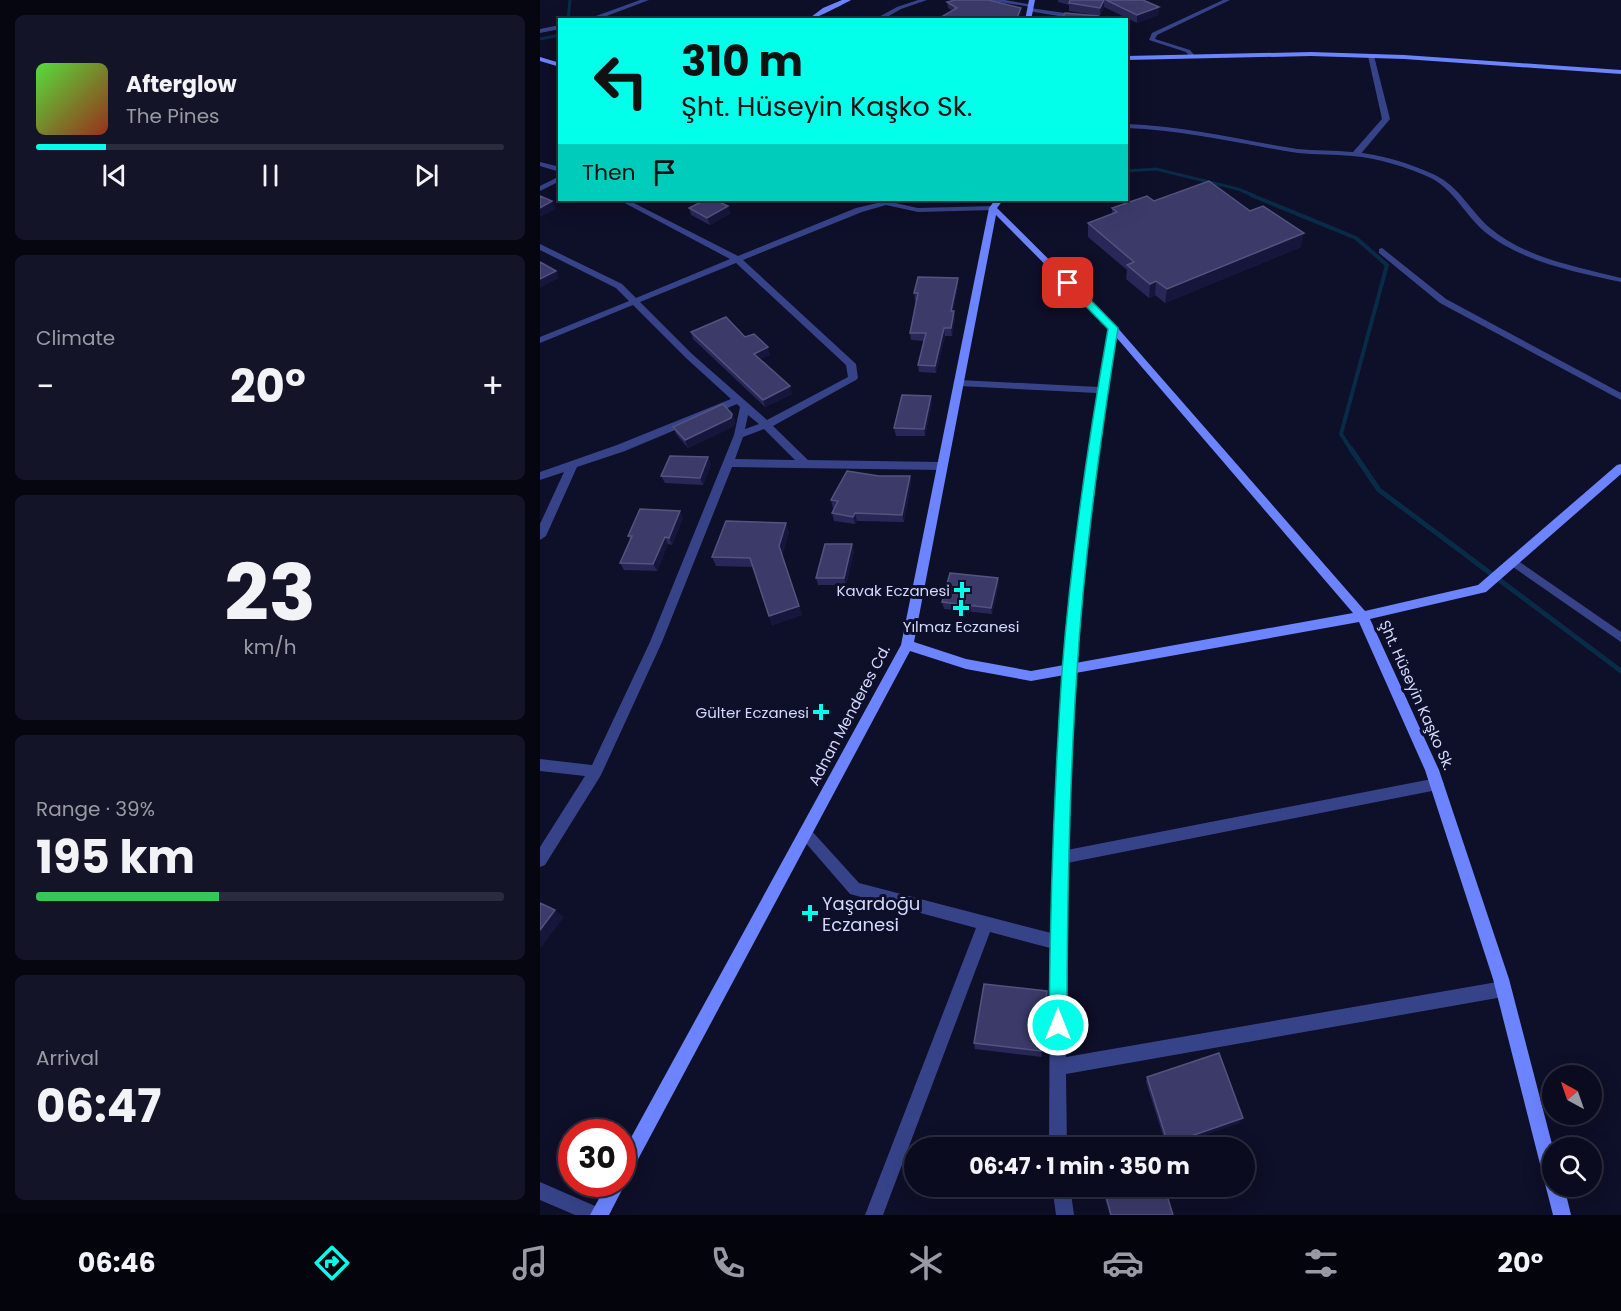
<!DOCTYPE html>
<html lang="en">
<head>
<meta charset="utf-8">
<style>
	:root { --surface:#0a0b1e; --page:#131427; --text:#f1f3f6; --muted:#999ba4; --line:#2a2b3c; --accent:#01ffea }
	body { margin:0; font-family:Poppins,sans-serif; background:var(--page); color:var(--text); height:100vh; display:flex; flex-direction:column; font-size:22px; white-space:nowrap }
	* { box-sizing:border-box; margin:0 }
	p { font-size:20px; color:var(--muted) }
	.icon { flex:none; width:33px; height:33px; fill:none; stroke:currentColor; stroke-width:2; stroke-linecap:round; stroke-linejoin:round }
	.map { position:relative; flex:1; overflow:hidden }
	.details { display:flex; flex-direction:column; gap:15px; padding:15px; background:#060610; width:540px }
	.details>* { flex:none }
	.hud { position:absolute; left:18px; top:18px; width:570px; height:183px; border-radius:0px; box-shadow:0 6px 24px #0002,0 0 0 2px var(--line); background:#01ffea; color:#111; overflow:hidden }
	.needle { width:39px; rotate:320deg }
	.fabs { position:absolute; left:1002px; top:1065px; display:grid; gap:12px }
	.fabs a { display:grid; place-items:center; width:60px; height:60px; border-radius:50%; background:var(--surface); box-shadow:0 6px 24px #0002,0 0 0 2px var(--line); font-size:30px }
	.speed { position:absolute; left:18px; top:1119px; display:flex; gap:12px; font-size:30px; font-weight:700; text-align:center }
	.speed>* { display:grid; place-content:center; width:78px; height:78px; border-radius:50%; background:var(--surface); box-shadow:0 6px 24px #0002,0 0 0 2px var(--line); line-height:1 }
	.speed .limit { border:9px solid #d22; background:#fff; color:#111 }
	.pin { position:absolute; display:grid; place-items:center; width:51px; height:51px; color:#fff; margin:-26px; border-radius:12px; box-shadow:0 3px 9px #0006 }
	.me { position:absolute; width:66px; margin:-33px; rotate:0deg; stroke-linejoin:round; filter:drop-shadow(0 0 4px #0008) }
	.turn { display:flex; align-items:center; gap:21px; height:126px; padding:0 24px; font-size:27px }
	.turn .icon { width:78px; height:78px; stroke-width:2.5 }
	.turn b { display:block; font-size:42px; line-height:51px }
	.then { display:flex; align-items:center; height:57px; padding:0 24px; background:#0003; gap:12px; font-size:22px }
	.big { font-size:45px; font-weight:700; line-height:1.1 }
	.details .tile { flex:1; display:flex; flex-direction:column; justify-content:center; gap:9px; min-width:0; padding:0 21px; border-radius:9px; background:var(--page) }
	.details .dial { align-items:center; gap:0 }
	.dial b { font-size:78px; line-height:1 }
	.song { display:flex; align-items:center; gap:18px }
	.cover { width:72px; height:72px; border-radius:9px; background:linear-gradient(135deg,hsl(110 70% 55%),hsl(10 70% 35%)) }
	.played { height:6px; border-radius:3px; background:linear-gradient(90deg,var(--accent) 15%,var(--line) 15%) }
	.keys { display:flex; justify-content:space-around; direction:ltr }
	.heat { display:flex; justify-content:space-between; align-items:center; font-size:33px; direction:ltr }
	.charge { height:9px; border-radius:4px; background:linear-gradient(90deg,#34c759 39%,var(--line) 0) }
	.trip { position:absolute; left:364px; top:1137px; width:351px; height:60px; border-radius:30px; background:var(--surface); box-shadow:0 6px 24px #0002,0 0 0 2px var(--line); font-weight:700; line-height:60px; text-align:center }
	.tabs { display:flex; height:96px; justify-content:space-around; align-items:center; background:#04040c; color:var(--muted) }
	.tabs .icon { width:42px; height:42px }
	.tabs .on { color:var(--accent) }
	.tabs b { font-size:27px; color:var(--text) }
	main { display:flex; flex:1; min-height:0 }
	.map>svg:first-child { display:block }
	.lines { fill:none; stroke-linecap:round; stroke-linejoin:round }
	.stream-far2 { stroke:#082b48; stroke-width:3 }
	.stream-far1 { stroke:#082b48; stroke-width:4 }
	.stream { stroke:#082b48; stroke-width:5 }
	.lane { fill:#374389; fill-rule:evenodd }
	.street { fill:#374389; fill-rule:evenodd }
	.secondary { fill:#6c84ff; fill-rule:evenodd }
	.wall { fill:#282757 }
	.shaded-wall { fill:#16163c }
	.building { fill:#3b3a69; stroke:#535380; stroke-width:1.5 }
	.route { fill:#01ffea; stroke:#01a698; stroke-width:1.5 }
	.poi-dot { fill:#01ffea; stroke:#0e0f28; stroke-width:2 }
	.labels { text-anchor:middle; dominant-baseline:central; stroke-width:6; stroke-linejoin:round; paint-order:stroke }
	.poi-label { font-size:15px; fill:#d5d8ff; stroke:#0e0f28; text-anchor:end }
	.street-label { font-size:15px; fill:#d5d8ff; stroke:#0e0f28 }
	.near-poi-label { font-size:18px; fill:#d5d8ff; stroke:#0e0f28; text-anchor:start }
</style>
</head>
<body>
<main>
<section class="details">
<div class="tile">
<div class="song"><i class="cover"></i><div><b>Afterglow</b><p>The Pines</p></div></div>
<div class="played"></div>
<div class="keys"><svg class="icon" aria-label="previous" viewBox="0 0 24 24"><path d="M18 5L8 12l10 7zM5 5v14"/></svg><svg class="icon" aria-label="pause" viewBox="0 0 24 24"><path d="M8 5v14M16 5v14"/></svg><svg class="icon" aria-label="next" viewBox="0 0 24 24"><path d="M6 5l10 7-10 7zM19 5v14"/></svg></div>
</div>
<div class="tile"><p>Climate</p>
<div class="heat"><a>−</a><b class="big">20°</b><a>+</a></div>
</div>
<div class="tile dial"><b>23</b><p>km/h</p></div>
<div class="tile"><p>Range · 39%</p><b class="big">195 km</b><div class="charge"></div></div>
<div class="tile"><p>Arrival</p><b class="big">06:47</b></div>
</section>
<div class="map">
<svg width="1081" height="1215" viewBox="0 0 1081 1215">
	<rect width="100%" height="100%" fill="#0e0f28"/>
	<g class="lines">
		<path class="stream-far2" d="M28,20l2,-20
			M0,39l20,-4
			M586,171l30,-2 82,20 17,7"/>
		<path class="stream-far1" d="M711,195l105,43 31,27 -46,169 11,17"/>
		<path class="stream" d="M811,449l28,41 242,181"/>
		<path class="lane" d="M683,0h7l-73,35 -2,4 35,11 5,6 -1,1h-4l-4,-5 -37,-12 3,-7z
			M586,124c59,2 114,16 171,25 19,2 37,1 55,3 27,2 58,11 83,23 25,12 35,36 55,53 35,30 88,39 131,50v4c-45,-10 -99,-20 -136,-50 -20,-17 -30,-41 -54,-54 -24,-11 -53,-20 -79,-22 -18,-2 -36,-1 -54,-3 -58,-9 -113,-23 -172,-25z
			M974,558l107,74v10l-111,-77 -1,-3z"/>
		<path class="street" d="M100,0h9l-53,20h-11z
			M378,0h9l-26,9 -19,11h-9l24,-13z
			M447,0h18l29,5 -3,2z
			M490,8l70,10 3,2h-20l-55,-9 -1,-1z
			M20,25v4l-20,4v-4z
			M831,54l3,2 16,63 -31,37h-6v-4l29,-33 -14,-63z
			M0,162l20,5v5l-20,-6z
			M20,176v5l-20,10v-5z
			M79,200h9l110,56 118,-48 30,-7 32,7 75,-2 4,2 -4,2 -75,2 -32,-7 -24,7 -119,48 113,104 2,14 -2,2 -83,46 35,34 134,2 5,4 -5,4 -210,-3 -70,175 -61,133 -56,90 -5,2v-20l45,-71 -45,-5v-12l52,6 58,-123 84,-207 6,-28 -3,-3 -112,47 -48,16 -31,69 -6,4v-16l24,-52 -24,8v-8l77,-27 114,-46 -45,-41 -53,-53 -93,38v-6l89,-36 -13,-13 -76,-38v-6l82,40 14,14 94,-39zM196,263l110,102 2,12 -81,43 -75,-66 -52,-52zM208,415l11,9 -14,5zM224,429l31,31 -60,-1 8,-22z
			M842,248l64,51 175,94v7l-181,-97 -61,-50v-4z
			M573,325l5,3c-28,173 -46,347 -51,522l370,-72 5,2 2,4 -2,4 -5,2 -370,73 -1,194 437,-76 6,2 2,6 -2,6 -6,2 -437,77 1,74h-18l1,-200 -60,-16 -107,283h-18l111,-287 -126,-34 -52,-60 2,-5 5,-2 5,2 49,54 192,50c3,-181 17,-362 46,-540l-138,-7 -5,-3 5,-3 140,7 9,-59z
			M0,1182l62,27 3,6h-30l-35,-15z
			M512,1186h18l4,29h-18z"/>
		<path class="secondary" d="M302,0h9c-7,4 -38,20 -44,20l16,-12z
			M489,0h6l-4,20h-6z
			M771,52l93,3 217,15v4l-217,-15 -93,-3 -185,4v-4z
			M0,57l20,6v4l-20,-6z
			M455,200h8l-6,8 119,118 249,285 113,-26 139,-120 4,-1v10l-135,118 -116,27 69,151 70,209 44,169 -1,38h12l7,29h-18l-60,-236 -68,-209 -66,-148 -328,59 -65,-12 -56,-18 -282,527 -5,2 2,4 -16,31h-19l17,-31h15v-30l279,-509 88,-437zM456,215l114,115 243,283 -322,58 -65,-12 -52,-17z"/>
	</g>
	<path class="wall" d="M518,0h85l16,7 -1,8 -21,8 -33,-16 -4,9 -31,-5v-6l-11,-3z
		M407,2l74,6v5l-3,7h-82l17,-9 -5,-3z
		M614,201l147,46 -136,56 -10,-8 -6,3 -23,-19 1,-9 -39,-33v-14l24,-9v-6z
		M149,208l42,5 -21,12 -19,-10z
		M418,278v7l-5,26 2,7 -3,18h-7l-9,37 -17,-1 -1,-7 6,-24 -13,-1 -1,-7 7,-32h-2l-1,-8z
		M151,332l54,5 25,18 -10,4 32,35 -27,13 -72,-68z
		M392,403l-7,33h-29l-2,-8z
		M192,414l3,7 -1,5 -46,22 -12,-14 -3,-7z
		M171,464l-8,21 -38,-2 -4,-7z
		M339,476h31l1,7 -7,39 -47,-1 -2,3 -21,-3 -2,-8 3,-5h-2l-2,-8z
		M143,518l-11,27 -4,-1 -11,27 -33,-1 -4,-7 10,-23 -2,-4z
		M249,532l-7,23 20,60 -30,10 -19,-58 -37,-1 -4,-9z
		M314,551l-8,34h-28l-2,-7z
		M459,585l-7,29 -48,-5 -2,-7z
		M507,991l1,6 -6,60 -67,-8 -1,-6z
		M607,1077l92,46 -72,25 -21,-66z
		M565,1192l68,23h-63l-6,-19z"/>
	<path class="shaded-wall" d="M564,0v7l-4,9v-8z
		M619,7l-1,8 -21,8v-8z
		M481,8v5l-3,7h-2z
		M12,201l4,8 -16,8v-9z
		M188,206l3,7 -21,12 -3,-7z
		M764,233l-3,14 -136,56 2,-14z
		M16,271l3,7 -19,10v-9z
		M418,278v7l-6,33 -1,-7z
		M616,281l-1,14 -6,3 1,-14z
		M414,311l1,7 -3,18 -1,-8z
		M404,328l1,8 -9,37 -1,-7z
		M228,347l2,8 -14,6 -2,-7z
		M250,386l2,8 -27,13 -2,-7z
		M391,396l1,7 -7,33 -1,-7z
		M192,414l3,7 -1,5 -46,22 -3,-8z
		M168,457l3,7 -8,21 -3,-7z
		M370,476l1,7 -7,39 -2,-7z
		M140,511l3,7 -11,27 -3,-7z
		M315,513l2,8 -2,3 -2,-7z
		M246,523l3,9 -7,23 20,60 -30,10 -3,-9 10,-70z
		M125,537l3,7 -11,27 -4,-7z
		M312,544l2,7 -8,34 -2,-7z
		M458,578l1,7 -7,29 -1,-6z
		M15,910l9,7 -24,32v-19z
		M507,991l1,6 -6,60 -1,-6z
		M703,1118l-4,5 -72,25 1,-4z"/>
	<path class="building" d="M415,0h33l33,8 -5,12h-80l21,-12 -10,-6z
		M530,0h34l-4,8 -31,-5z
		M566,0h37l16,7 -22,8z
		M525,13l33,3 -2,4 -34,-1z
		M669,181l41,30 13,-5 41,27 -137,56 -11,-8 -6,3 -23,-19 7,-3 -46,-39 29,-11 -5,-4 35,-12 7,5z
		M0,196l12,5 -12,7z
		M165,200h10l13,6 -21,12 -18,-10z
		M0,262l16,9 -16,8z
		M378,277l40,1 -7,33h3l-3,17h-7l-9,38 -17,-1 8,-32h-16l8,-40h-4z
		M186,317l19,20 9,-3 14,13 -14,7 36,32 -27,14 -72,-68z
		M362,395l29,1 -7,33 -30,-1z
		M183,404l9,10 -1,4 -46,22 -12,-13z
		M130,456l38,1 -8,21 -39,-2z
		M307,471l32,5h31l-8,39 -47,-2 -2,4 -21,-4 6,-12 -7,-1z
		M100,509l40,2 -11,27 -4,-1 -12,27 -33,-1 12,-27h-4z
		M186,521l60,2 -7,23 20,60 -30,10 -19,-58 -38,-1z
		M285,544h27l-8,34h-28z
		M410,573l48,5 -7,30 -49,-6z
		M0,903l15,7 -15,20z
		M444,984l63,7 -6,60 -67,-8z
		M679,1053l24,65 -75,26 -21,-67z
		M580,1186h44l9,29h-62l-6,-23z"/>
	<path class="route" d="M525,281h7l46,47c-18,114 -34,228 -41,343 -8,118 -10,236 -10,354l-2,6 -7,3 -6,-3 -3,-6c1,-118 5,-236 13,-354 9,-114 26,-229 46,-342l-43,-44z"/>
	<g class="poi-dot">
		<path d="M419 581h6v6h6v6h-6v6h-6v-6h-6v-6h6z"/>
		<path d="M418 599h6v6h6v6h-6v6h-6v-6h-6v-6h6z"/>
		<path d="M278 703h6v6h6v6h-6v6h-6v-6h-6v-6h6z"/>
		<path d="M267 904h6v6h6v6h-6v6h-6v-6h-6v-6h6z"/>
	</g>
	<g class="labels">
		<g class="poi-label">
			<text x="410" y="590">Kavak Eczanesi</text>
			<text x="421" y="626" text-anchor="middle">Yılmaz Eczanesi</text>
			<text x="269" y="712">Gülter Eczanesi</text>
		</g>
		<g class="street-label">
			<text transform="translate(877 695) rotate(66)">Şht. Hüseyin Kaşko Sk.</text>
			<text transform="translate(309 715) rotate(-62)">Adnan Menderes Cd.</text>
		</g>
		<g class="near-poi-label">
			<text x="282" y="903">Yaşardoğu<tspan x="282" dy="21">Eczanesi</tspan></text>
		</g>
	</g>
</svg>
<div class="fabs">
<a><svg class="needle" viewBox="-14 -14 28 28"><path d="M0-13l5 13h-10z" fill="#e53935"/><path d="M0 13l5-13h-10z" fill="#999ba4"/></svg></a>
<a><svg class="icon" aria-label="search" viewBox="0 0 24 24"><circle cx="10" cy="10" r="6"/><path d="M15 15l6 6"/></svg></a>
</div>
<div class="speed"><div class="limit">30</div></div>
<div class="pin" style="left:528px;top:283px;background:#d93025"><svg class="icon" aria-label="arrive" viewBox="0 0 24 24"><path d="M6 21V4h12l-3 4 3 4H6"/></svg></div>
<svg class="me" style="left:518px;top:1025px" viewBox="-20 -20 40 40"><circle r="17" fill="#01ffea" stroke="#fff" stroke-width="3"/><path d="M0-11L8 9 0 5-8 9z" fill="#fff"/></svg>
<div class="trip">06:47 · 1 min · 350 m</div>
<div class="hud">
<div class="turn"><svg class="icon" aria-label="left" viewBox="0 0 24 24"><path d="M17 20v-9H6M10 6l-5 5 5 5"/></svg><div><b>310 m</b>Şht. Hüseyin Kaşko Sk.</div></div>
<div class="then">Then<svg class="icon" aria-label="arrive" viewBox="0 0 24 24"><path d="M6 21V4h12l-3 4 3 4H6"/></svg></div>
</div>
</div>
</main>
<nav class="tabs">
<b>06:46</b>
<svg class="icon on" aria-label="directions" viewBox="0 0 24 24"><path d="M12 3l9 9-9 9-9-9zM9 14v-3h6M13 9l2 2-2 2"/></svg>
<svg class="icon" aria-label="music" viewBox="0 0 24 24"><path d="M9 18V5l10-2v13"/><circle cx="6" cy="18" r="3"/><circle cx="16" cy="16" r="3"/></svg>
<svg class="icon" aria-label="phone" viewBox="0 0 24 24"><path d="M5 4h4l2 5-3 2q2 4 5 5l2-3 5 2v4C11 20 4 13 5 4z"/></svg>
<svg class="icon" aria-label="climate" viewBox="0 0 24 24"><path d="M12 3v18M4 7l16 10M4 17L20 7"/></svg>
<svg class="icon" aria-label="car" viewBox="0 0 24 24"><path d="M5 17H2v-5l4-1 3-4h7l3 4 3 1v5h-3M9 17h6M6 11h13"/><circle cx="7" cy="17" r="2"/><circle cx="17" cy="17" r="2"/></svg>
<svg class="icon" aria-label="filters" viewBox="0 0 24 24"><path d="M4 7h16M4 17h16"/><circle cx="9" cy="7" r="2"/><circle cx="15" cy="17" r="2"/></svg>
<b>20°</b>
</nav>
</body>
</html>
